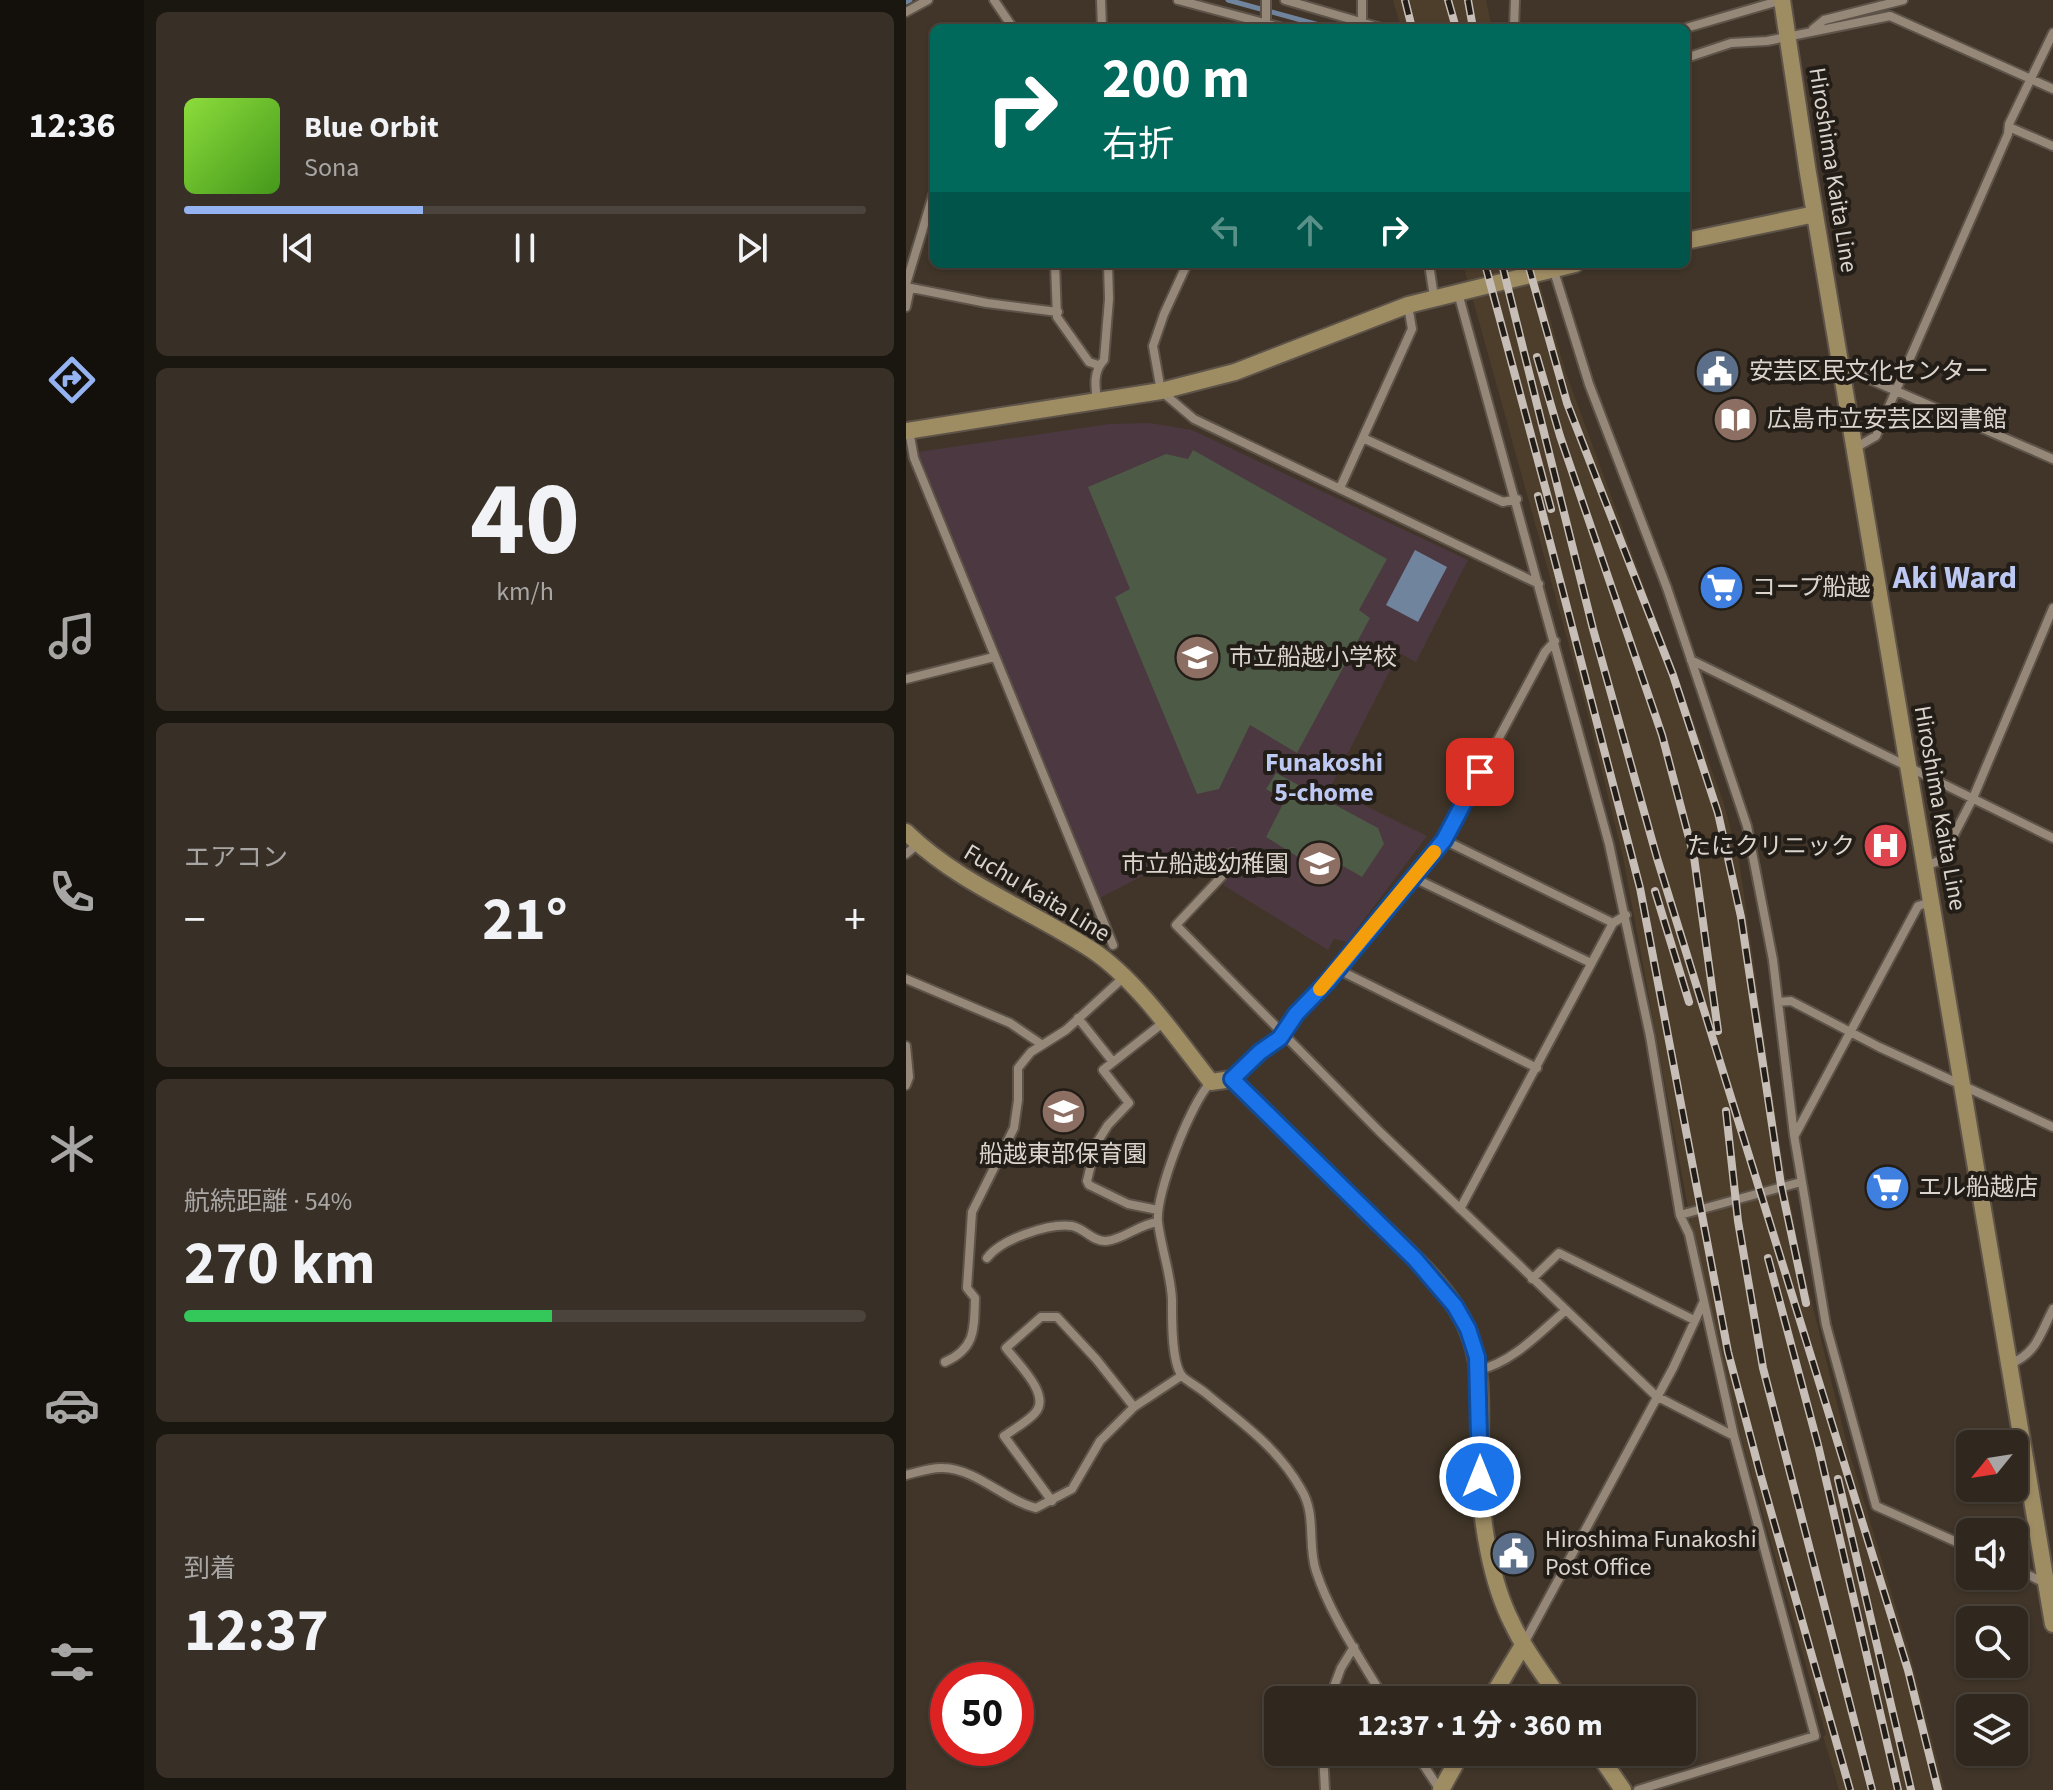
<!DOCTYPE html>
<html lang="ja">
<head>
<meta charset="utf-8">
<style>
	:root { --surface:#30281e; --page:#383027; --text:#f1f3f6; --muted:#a8a6a4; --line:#4b443c; --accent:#95b2f1 }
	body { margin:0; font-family:"Source Sans 3","Noto Sans JP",sans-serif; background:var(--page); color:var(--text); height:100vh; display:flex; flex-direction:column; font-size:30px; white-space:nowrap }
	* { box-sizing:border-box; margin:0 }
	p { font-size:26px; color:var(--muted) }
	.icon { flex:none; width:44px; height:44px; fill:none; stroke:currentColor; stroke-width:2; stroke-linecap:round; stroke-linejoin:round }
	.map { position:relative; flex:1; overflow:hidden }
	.side { display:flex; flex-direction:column; gap:12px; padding:12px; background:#1a1610; width:762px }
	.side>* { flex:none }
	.guide { position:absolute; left:24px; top:24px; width:760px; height:244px; border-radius:12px; box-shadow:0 2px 6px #0004,0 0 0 2px var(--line); background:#00695c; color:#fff; overflow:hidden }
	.needle { width:52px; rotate:240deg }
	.fabs { position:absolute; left:1050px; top:1430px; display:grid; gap:16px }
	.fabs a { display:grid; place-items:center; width:72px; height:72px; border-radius:12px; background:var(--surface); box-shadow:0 2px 6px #0004,0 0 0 2px var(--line); font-size:40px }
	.speed { position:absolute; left:24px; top:1662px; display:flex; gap:16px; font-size:40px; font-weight:700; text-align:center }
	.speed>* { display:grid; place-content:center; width:104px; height:104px; border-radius:50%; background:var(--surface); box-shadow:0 2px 6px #0004,0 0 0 2px var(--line); line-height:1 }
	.speed .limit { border:12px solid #d22; background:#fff; color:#111 }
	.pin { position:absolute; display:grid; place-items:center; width:68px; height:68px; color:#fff; margin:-34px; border-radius:16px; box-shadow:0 4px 12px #0006 }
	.me { position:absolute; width:88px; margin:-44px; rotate:0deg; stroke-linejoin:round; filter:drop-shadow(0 0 6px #0008) }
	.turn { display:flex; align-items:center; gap:28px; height:168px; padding:0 40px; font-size:36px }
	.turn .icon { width:104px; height:104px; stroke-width:2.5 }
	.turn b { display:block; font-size:56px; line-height:68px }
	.lanes { display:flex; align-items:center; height:76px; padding:0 40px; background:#0003; justify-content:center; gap:40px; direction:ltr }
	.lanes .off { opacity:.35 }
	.big { font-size:60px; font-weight:700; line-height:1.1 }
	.side .widget { flex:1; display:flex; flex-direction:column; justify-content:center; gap:12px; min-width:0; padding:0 28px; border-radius:12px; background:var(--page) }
	.side .dial { align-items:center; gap:0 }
	.dial b { font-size:104px; line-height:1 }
	.song { display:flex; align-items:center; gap:24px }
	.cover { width:96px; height:96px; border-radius:12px; background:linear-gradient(135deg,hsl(90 70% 55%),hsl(100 70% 35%)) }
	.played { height:8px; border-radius:4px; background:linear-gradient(90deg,var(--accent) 35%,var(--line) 35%) }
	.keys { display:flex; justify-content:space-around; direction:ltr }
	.heat { display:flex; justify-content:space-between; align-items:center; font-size:44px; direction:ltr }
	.charge { height:12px; border-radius:6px; background:linear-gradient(90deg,#34c759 54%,var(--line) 0) }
	.trip { position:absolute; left:358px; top:1686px; width:432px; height:80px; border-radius:12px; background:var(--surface); box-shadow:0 2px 6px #0004,0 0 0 2px var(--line); font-weight:700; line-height:80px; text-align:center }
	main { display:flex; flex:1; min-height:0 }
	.menu { display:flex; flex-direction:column; width:144px; justify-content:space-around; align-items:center; background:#13100c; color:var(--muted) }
	.menu .icon { width:56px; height:56px }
	.menu .current { color:var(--accent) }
	.menu b { font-size:36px; color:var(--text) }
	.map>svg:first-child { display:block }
	.built { fill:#4d3d2b }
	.education { fill:#4c3840 }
	.green { fill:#4c5a46 }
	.water { fill:#71849e }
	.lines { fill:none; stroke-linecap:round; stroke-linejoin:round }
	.stream { stroke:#71849e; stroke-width:5 }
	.street-casing { stroke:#5d5348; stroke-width:12 }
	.secondary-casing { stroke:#5d5348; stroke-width:20 }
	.street { stroke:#968879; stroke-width:8 }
	.secondary { stroke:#9e8c63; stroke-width:16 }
	.rail-casing { stroke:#c7bfb7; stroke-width:8 }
	.rail { stroke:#231d18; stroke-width:5; stroke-dasharray:15; stroke-linecap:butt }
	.route-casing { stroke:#114b97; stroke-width:20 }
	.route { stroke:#1a73e8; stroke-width:14 }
	.slow { stroke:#f59e0b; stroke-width:14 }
	.labels { text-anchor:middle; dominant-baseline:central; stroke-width:8; stroke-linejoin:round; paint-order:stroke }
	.street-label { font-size:24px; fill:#dbd4cc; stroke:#231d18 }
	.poi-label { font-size:24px; fill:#dbd4cc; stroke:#231d18; text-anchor:start }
	.neighbourhood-label { font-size:26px; font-weight:bold; fill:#bdc9f3; stroke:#231d18 }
	.district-label { font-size:32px; font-weight:bold; fill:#bdc9f3; stroke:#231d18 }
</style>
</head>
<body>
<main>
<nav class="menu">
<b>12:36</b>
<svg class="icon current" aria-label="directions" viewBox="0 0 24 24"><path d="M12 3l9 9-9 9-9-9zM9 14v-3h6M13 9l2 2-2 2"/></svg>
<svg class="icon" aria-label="music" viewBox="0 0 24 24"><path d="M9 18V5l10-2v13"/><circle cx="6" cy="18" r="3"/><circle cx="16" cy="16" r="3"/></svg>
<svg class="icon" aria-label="phone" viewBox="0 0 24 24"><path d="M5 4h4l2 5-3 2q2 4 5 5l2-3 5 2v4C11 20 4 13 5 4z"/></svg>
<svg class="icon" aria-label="climate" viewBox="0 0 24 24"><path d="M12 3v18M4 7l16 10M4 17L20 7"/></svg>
<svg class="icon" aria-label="car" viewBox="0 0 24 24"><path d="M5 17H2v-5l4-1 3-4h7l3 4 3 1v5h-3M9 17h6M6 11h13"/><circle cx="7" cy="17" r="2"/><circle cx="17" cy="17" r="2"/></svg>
<svg class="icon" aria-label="filters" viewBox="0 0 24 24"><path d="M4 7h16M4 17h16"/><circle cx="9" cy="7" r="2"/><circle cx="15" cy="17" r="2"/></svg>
</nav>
<section class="side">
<div class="widget">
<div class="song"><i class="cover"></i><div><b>Blue Orbit</b><p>Sona</p></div></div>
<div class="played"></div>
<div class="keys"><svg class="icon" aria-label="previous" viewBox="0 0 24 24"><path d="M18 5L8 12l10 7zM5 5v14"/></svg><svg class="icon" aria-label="pause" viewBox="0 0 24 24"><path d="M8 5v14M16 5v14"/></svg><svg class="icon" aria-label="next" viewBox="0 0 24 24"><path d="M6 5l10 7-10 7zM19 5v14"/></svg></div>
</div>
<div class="widget dial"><b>40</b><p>km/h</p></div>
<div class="widget"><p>エアコン</p>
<div class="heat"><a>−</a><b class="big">21°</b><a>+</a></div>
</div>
<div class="widget"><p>航続距離 · 54%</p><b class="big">270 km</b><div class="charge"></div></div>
<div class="widget"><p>到着</p><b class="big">12:37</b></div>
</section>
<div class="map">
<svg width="1147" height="1790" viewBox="0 0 1147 1790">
	<rect width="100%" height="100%" fill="#403528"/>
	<path class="built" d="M487,0h93l6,28h-91z
		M557,264h71l32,109 157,428 16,59 40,279 21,116 48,193 62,206 35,136h-106l-16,-54 3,-1 -85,-298 -50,-213 -68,-367 -37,-150z"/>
	<path class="education" d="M244,423l42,7 276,130 -52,102 -17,-9 -69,135 97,48 -80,106 -13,-3 -6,11 -105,-65 2,-3 -6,-8 -11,-26 -15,7 -3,-4 -92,48 -180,-447 191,-28z"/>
	<path class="green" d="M287,450l194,109 -28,51 11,8 -73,135 -47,-28 -31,64 -22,5 -82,-197 15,-8 -42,-102 78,-33 22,5z
		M370,773l102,55 6,16 -22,33 -19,-11 -10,13 -67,-42 19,-37 -19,-11z"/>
	<path class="water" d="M509,550l32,17 -29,55 -32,-17z"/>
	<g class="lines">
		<path class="stream" d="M322,0l102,28
			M0,2l4,-2"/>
		<defs>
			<path id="street" d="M88,0l19,28
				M195,0l1,28
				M272,0l105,28
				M360,0v23
				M379,0l96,28
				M0,12l22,-12
				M456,22v-22
				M608,28l1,-28
				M780,28l96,-28
				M907,29l11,-9 79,-20
				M780,58l45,-15 36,-2 123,-25 163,73
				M1103,127l44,19
				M149,264l2,53 32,45 9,3
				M281,264l-23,50 -11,32 8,45 33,28 345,165
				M523,264l5,33
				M647,268l36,116 78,204 80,238 26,134 21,175 32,190 50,181 94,42
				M0,284l28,-92
				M0,287l81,16 71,9
				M552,293l151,551 41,192 30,179 9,19 45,202 81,300 -177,54
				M0,307l4,-19
				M935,367l212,92
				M191,400c-2,-14 -4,-29 7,-40l5,-61 -1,-35
				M3,431l5,27 199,487
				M457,438l140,64 14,-3
				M949,448l21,-12 132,-302 1,-10 44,-91
				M434,488l72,-159 -4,-24
				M785,660l362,178
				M0,679l88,-22
				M538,840l169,83
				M326,853l-8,21 -48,51 203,206 277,265 78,40
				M0,854l12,-10
				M1020,866l15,-6 32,-62 80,-190
				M508,878l177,85
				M431,969l200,99
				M0,979l104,44 31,21
				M872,1002l13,-1 88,46 174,80
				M172,1018l35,44
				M0,1046l3,31 -3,8
				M326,1079l28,-27 20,-14 16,-24 32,-33 116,-141 101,-188 10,-11
				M305,1082c-20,20 -56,112 -53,140 3,26 13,52 14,78 0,17 -1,65 11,77 7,6 17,11 25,18 35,29 70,53 93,94 16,26 6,55 15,82 15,46 45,88 69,129
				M889,1135l123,-229 13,-4
				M554,1209l153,-286 13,-8
				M252,1210l-30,-6 -39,-19 -2,-4 9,-37 12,-19 21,-22 -26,-33 61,-48
				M774,1215l121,-33
				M81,1258c14,-19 62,-35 85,-32 12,2 21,16 34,15 19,-2 33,-17 52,-19
				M626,1279l27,-26 135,67
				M39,1362c31,-14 29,-33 30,-64l-8,-10 5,-76 42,-84 4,-28v-32l13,-16 35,-22 58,-53
				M1104,1364c27,-11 30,-30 43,-55
				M573,1370c34,-8 60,-37 86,-59
				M0,1475c12,-3 26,-8 37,-7 34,1 61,32 93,40l36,-19 28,-48 34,-34 47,-31
				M146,1501l-48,-65c10,-7 23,-14 31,-23 17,-18 -18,-50 -29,-65l35,-31h16l39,42 38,48
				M1108,1568l31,15
				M617,1645l150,-277 30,-65
				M423,1700l12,-32 13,-21
				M417,1752l2,38
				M509,1752l25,38"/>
			<path id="secondary" d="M876,0l26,173 245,1451
				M780,241l129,-27
				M0,431l255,-40 74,-19 173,-67 167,-41
				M0,832c53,52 125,78 186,118 46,31 85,89 119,132l21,-3c45,44 89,88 134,132 34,34 84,75 102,120 19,45 10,97 12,145 1,46 11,106 32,147 13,28 32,52 49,77
				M584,1700l33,-55
				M691,1752l26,38
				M535,1790l21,-38"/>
		</defs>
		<use href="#street" class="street-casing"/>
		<use href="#secondary" class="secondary-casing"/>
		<use href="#street" class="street"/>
		<use href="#secondary" class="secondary"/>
		<defs>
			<path id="rail" d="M499,0l7,28
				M542,0l8,28
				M562,0l5,28
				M579,264l66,245
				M596,264l91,365 64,229 251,812 30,120
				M622,264l39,139 106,272 45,138 23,104 40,268 25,118
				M631,357l23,79 102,299 32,122 24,174
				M632,496l102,392 88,464 32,121 90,317
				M749,891l34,111
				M820,1111l12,110 25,147 109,422
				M862,1258l50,187 80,345
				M932,1479l73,311"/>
		</defs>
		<use href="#rail" class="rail-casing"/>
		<use href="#rail" class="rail"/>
	</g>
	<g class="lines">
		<defs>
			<path id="route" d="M574,1477l-3,-120 -9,-28 -13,-23 -40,-47 -183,-180 28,-27 20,-14 16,-24 32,-33 116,-141 36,-68"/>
		</defs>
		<use href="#route" class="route-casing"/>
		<use href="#route" class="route"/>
		<path class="slow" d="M414,989l114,-137"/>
	</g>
	<defs>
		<symbol id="civic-disc" viewBox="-11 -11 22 22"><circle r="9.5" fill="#5c6f8a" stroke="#231d18"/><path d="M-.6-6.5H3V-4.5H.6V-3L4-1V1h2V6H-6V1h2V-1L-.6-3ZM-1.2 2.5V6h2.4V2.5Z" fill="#fff"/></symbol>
		<symbol id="library-disc" viewBox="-11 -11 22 22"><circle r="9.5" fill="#8d6e63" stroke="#231d18"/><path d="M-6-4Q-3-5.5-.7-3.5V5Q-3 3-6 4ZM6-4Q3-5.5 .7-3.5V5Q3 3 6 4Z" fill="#fff"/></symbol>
		<symbol id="supermarket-disc" viewBox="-11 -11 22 22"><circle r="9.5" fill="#3f7fe0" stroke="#231d18"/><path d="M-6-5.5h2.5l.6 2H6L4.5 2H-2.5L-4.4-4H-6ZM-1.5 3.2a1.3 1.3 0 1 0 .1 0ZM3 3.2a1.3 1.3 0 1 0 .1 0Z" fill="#fff"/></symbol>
		<symbol id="school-disc" viewBox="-11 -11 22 22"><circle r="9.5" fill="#8d6e63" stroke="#231d18"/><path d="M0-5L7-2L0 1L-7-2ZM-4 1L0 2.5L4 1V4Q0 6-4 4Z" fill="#fff"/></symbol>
		<symbol id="hospital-disc" viewBox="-11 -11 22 22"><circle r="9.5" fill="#e0444e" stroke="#231d18"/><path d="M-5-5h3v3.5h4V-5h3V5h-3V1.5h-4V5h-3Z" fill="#fff"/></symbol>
	</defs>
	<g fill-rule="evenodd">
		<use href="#civic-disc" x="786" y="346" width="51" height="51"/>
		<use href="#library-disc" x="804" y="394" width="51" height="51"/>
		<use href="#supermarket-disc" x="790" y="562" width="51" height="51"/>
		<use href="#school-disc" x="266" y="632" width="51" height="51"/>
		<use href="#hospital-disc" x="954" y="820" width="51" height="51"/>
		<use href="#school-disc" x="388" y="838" width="51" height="51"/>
		<use href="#school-disc" x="132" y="1086" width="51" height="51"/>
		<use href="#supermarket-disc" x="956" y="1162" width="51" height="51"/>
		<use href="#civic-disc" x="582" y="1528" width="51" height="51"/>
	</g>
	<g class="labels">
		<g class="street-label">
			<text transform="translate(927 170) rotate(81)">Hiroshima Kaita Line</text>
			<text transform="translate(1034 808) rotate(80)">Hiroshima Kaita Line</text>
			<text transform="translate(131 893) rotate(31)">Fuchu Kaita Line</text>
		</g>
		<g class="poi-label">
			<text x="843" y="371">安芸区民文化センター</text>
			<text x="861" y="419">広島市立安芸区図書館</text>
			<text x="846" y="587">コープ船越</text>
			<text x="323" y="657">市立船越小学校</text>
			<text x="949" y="846" text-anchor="end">たにクリニック</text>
			<text x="383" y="864" text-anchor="end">市立船越幼稚園</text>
			<text x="157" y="1154" text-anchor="middle">船越東部保育園</text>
			<text x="1012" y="1187">エル船越店</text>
			<text x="639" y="1539">Hiroshima Funakoshi<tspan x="639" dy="28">Post Office</tspan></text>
		</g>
		<g class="neighbourhood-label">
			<text x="418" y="762">Funakoshi<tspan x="418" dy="30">5-chome</tspan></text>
		</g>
		<g class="district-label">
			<text x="1049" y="578">Aki Ward</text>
		</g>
	</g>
</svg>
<div class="fabs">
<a><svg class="needle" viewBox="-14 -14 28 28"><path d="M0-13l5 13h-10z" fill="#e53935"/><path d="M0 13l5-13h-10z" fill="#a8a6a4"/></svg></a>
<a><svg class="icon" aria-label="sound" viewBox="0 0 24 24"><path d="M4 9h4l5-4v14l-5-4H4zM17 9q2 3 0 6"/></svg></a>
<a><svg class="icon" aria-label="search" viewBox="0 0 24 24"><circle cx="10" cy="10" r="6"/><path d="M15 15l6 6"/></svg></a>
<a><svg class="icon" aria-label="layers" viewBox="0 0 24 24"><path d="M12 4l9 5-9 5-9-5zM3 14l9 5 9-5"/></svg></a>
</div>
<div class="speed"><div class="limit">50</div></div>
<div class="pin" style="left:574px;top:772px;background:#d93025"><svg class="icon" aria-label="arrive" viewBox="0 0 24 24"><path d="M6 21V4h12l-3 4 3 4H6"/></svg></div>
<svg class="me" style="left:574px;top:1477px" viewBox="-20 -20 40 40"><circle r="17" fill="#1a73e8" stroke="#fff" stroke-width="3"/><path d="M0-11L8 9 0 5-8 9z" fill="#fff"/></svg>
<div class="trip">12:37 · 1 分 · 360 m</div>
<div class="guide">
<div class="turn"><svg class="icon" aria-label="right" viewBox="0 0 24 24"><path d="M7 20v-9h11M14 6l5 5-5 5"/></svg><div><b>200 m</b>右折</div></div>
<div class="lanes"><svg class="icon off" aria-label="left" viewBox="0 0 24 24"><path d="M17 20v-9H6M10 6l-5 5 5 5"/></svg><svg class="icon off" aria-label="ahead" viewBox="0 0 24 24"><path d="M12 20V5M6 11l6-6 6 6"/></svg><svg class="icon" aria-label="right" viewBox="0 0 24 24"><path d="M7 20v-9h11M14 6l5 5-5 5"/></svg></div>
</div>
</div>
</main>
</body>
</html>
